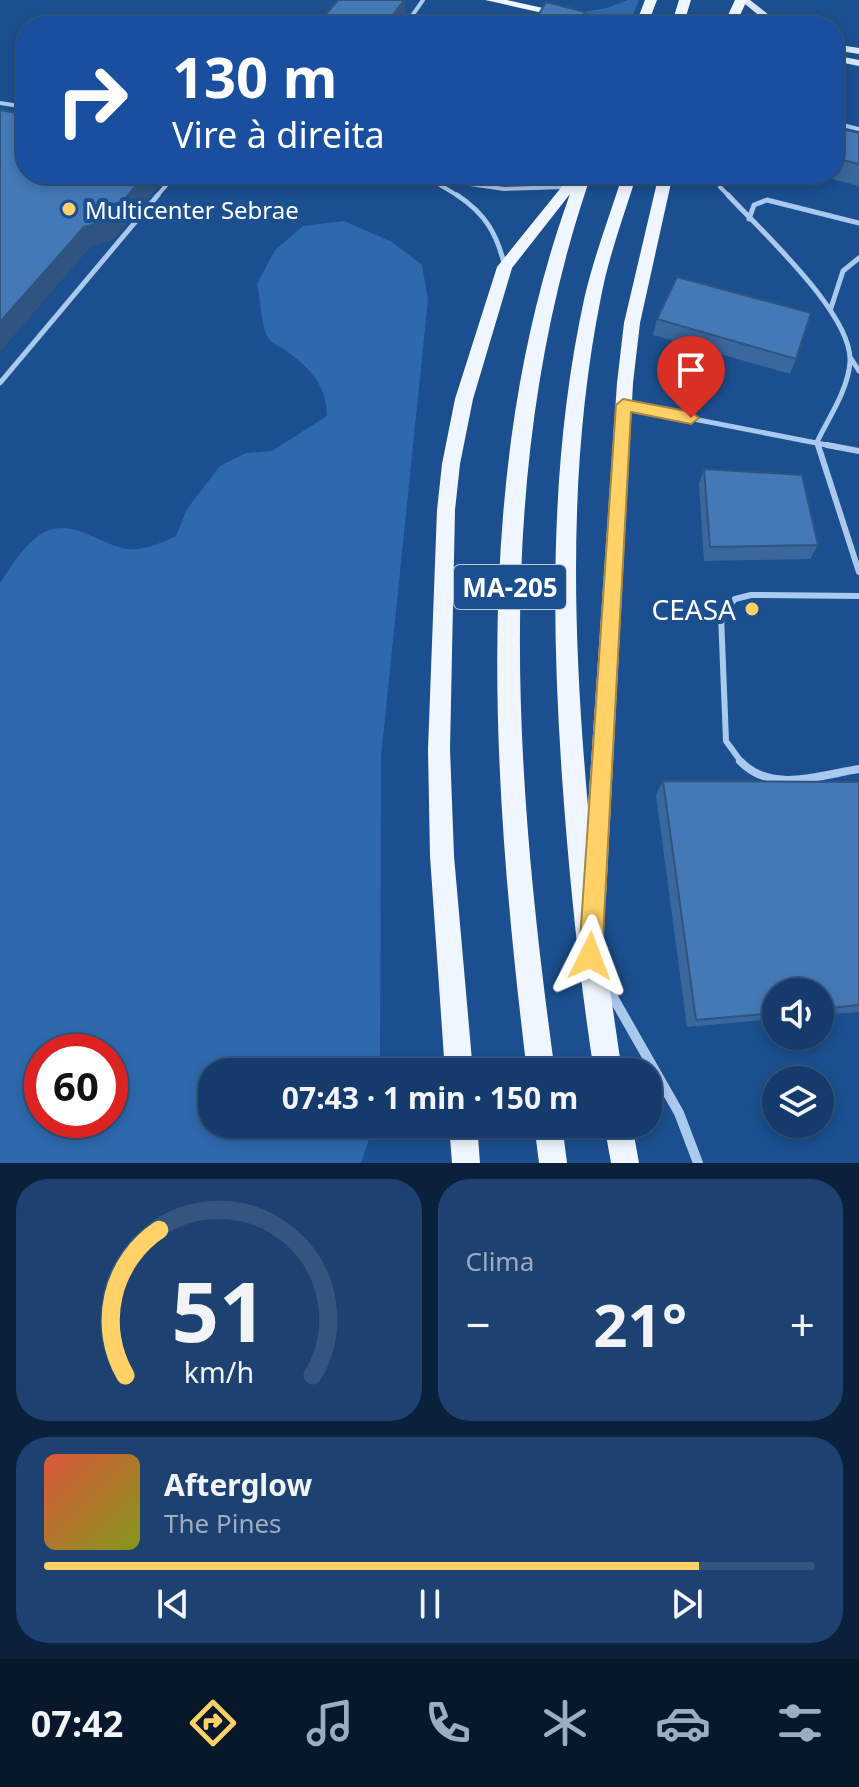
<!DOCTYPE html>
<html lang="pt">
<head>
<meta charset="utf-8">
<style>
	:root { --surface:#143b6b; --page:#1d4271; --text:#f1f3f6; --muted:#9dadc1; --line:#33557e; --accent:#ffd166 }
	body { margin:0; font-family:"Noto Sans",sans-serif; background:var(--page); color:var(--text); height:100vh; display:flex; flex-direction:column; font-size:30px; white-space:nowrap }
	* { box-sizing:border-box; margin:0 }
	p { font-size:26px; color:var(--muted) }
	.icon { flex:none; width:44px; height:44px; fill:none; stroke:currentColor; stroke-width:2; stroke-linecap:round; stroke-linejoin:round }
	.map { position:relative; height:1163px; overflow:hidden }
	.panel { display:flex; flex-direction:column; gap:16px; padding:16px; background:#0b203b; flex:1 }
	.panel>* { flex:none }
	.hud { position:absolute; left:16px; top:16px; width:828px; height:168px; border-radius:32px; box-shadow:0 4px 12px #0003,0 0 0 2px var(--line); background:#1a4fa0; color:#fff; overflow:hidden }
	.controls { position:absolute; left:762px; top:978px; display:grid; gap:16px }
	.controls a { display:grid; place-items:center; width:72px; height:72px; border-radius:50%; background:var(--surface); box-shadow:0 4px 12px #0003,0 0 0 2px var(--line); font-size:40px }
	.speed { position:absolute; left:24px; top:1034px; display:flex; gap:16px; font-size:40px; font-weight:700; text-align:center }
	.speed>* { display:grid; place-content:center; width:104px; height:104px; border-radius:50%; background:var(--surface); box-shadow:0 4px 12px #0003,0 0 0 2px var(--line); line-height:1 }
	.speed .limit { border:12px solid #d22; background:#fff; color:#111 }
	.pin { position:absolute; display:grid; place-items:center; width:68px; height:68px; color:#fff; margin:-82px -34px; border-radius:50% 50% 50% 0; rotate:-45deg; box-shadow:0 0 8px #0007 }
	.pin .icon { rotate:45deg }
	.me { position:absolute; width:88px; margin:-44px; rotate:3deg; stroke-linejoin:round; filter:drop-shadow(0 0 6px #0008) }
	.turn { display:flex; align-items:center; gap:28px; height:168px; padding:0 24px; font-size:36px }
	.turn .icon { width:104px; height:104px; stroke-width:2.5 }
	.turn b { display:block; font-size:56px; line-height:68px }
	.big { font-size:60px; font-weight:700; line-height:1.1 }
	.panel .card { flex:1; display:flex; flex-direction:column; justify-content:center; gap:12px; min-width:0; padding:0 28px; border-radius:32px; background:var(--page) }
	.panel .dial { align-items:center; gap:0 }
	.dial svg { height:208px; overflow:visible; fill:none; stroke:var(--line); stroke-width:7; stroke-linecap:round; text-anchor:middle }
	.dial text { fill:var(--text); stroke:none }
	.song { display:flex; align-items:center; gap:24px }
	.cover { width:96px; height:96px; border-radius:12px; background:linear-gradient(135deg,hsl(10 70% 55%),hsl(70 70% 35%)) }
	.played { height:8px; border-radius:4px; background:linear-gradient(90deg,var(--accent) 85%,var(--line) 85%) }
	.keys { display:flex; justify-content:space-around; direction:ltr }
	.heat { display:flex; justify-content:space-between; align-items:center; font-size:44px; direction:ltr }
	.panel .tiles { flex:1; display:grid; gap:16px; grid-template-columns:1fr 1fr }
	.card:last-child { grid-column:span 2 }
	.trip { position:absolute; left:198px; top:1058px; width:464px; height:80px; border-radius:32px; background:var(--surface); box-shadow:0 4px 12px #0003,0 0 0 2px var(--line); font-weight:700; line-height:80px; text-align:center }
	.menu { display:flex; height:128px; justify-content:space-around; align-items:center; background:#08182b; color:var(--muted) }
	.menu .icon { width:56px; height:56px }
	.menu .selected { color:var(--accent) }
	.menu b { font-size:36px; color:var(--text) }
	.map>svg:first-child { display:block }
	.green { fill:#2e69ad; fill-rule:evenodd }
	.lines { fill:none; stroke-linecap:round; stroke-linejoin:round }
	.lane-far3 { stroke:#a9c9ee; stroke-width:4 }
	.lane-far2 { stroke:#a9c9ee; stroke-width:5 }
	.lane-far1 { stroke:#a9c9ee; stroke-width:6 }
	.lane { stroke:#a9c9ee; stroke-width:8 }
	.street { stroke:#a9c9ee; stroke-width:10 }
	.secondary { fill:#d6e6fa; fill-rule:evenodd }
	.primary { fill:#f0f6ff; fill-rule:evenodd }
	.wall { fill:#3a679d }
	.shaded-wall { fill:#305480 }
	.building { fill:#4478b7; stroke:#305480; stroke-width:2 }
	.route { fill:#ffd166; stroke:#a68842; stroke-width:2 }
	.poi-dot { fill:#ffd166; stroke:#1b4f8f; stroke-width:3 }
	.labels { text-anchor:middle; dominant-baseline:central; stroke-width:8; stroke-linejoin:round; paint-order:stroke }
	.far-poi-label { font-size:24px; fill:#fff; stroke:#1b4f8f; text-anchor:start }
	.shield { fill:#1b4f8f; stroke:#bbcadd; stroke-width:2 }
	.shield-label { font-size:26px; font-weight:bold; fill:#fff }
	.poi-label { font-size:28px; fill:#fff; stroke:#1b4f8f; text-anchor:end }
</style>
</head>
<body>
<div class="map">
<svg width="859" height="1163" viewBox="0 0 859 1163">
	<rect width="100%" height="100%" fill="#1b4f8f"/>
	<path class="green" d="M628,0h11l-9,22 -49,-10 26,-4z
		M344,221l48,21 30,23 6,35 -47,457 -1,315h-168v52h162l-13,39h-361v-580c9,-13 18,-29 30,-40 32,-32 59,-4 92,5 18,5 39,-5 54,-12l11,-27 33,-43 26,-13 26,-2 55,-35c0,-31 -18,-49 -42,-66 -6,-4 -12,-6 -16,-11 -8,-9 -8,-39 -12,-55l18,-34 28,-24zM42,1052h68v68h-68z"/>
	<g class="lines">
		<path class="lane-far3" d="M405,26l18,-26
			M0,103l26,4
			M834,123l25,6
			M402,174l102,15 62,-2
			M725,174l-5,13 10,10
			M435,182l25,15
			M156,197l20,-23"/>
		<path class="lane-far2" d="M457,195c29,19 40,39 48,72
			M728,195c32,35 125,119 122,167 -2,28 -21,55 -33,80l2,5
			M749,219l5,-14 13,-5 92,23
			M831,308l12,-37 16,-13
			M850,357l9,14
			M0,383l158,-188
			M627,406l210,41"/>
		<path class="lane-far1" d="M818,445l41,127
			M827,445l32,6
			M742,763l-16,-22 -5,-126 14,-16 16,-4 108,1"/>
		<path class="lane" d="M740,761c31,33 80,14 119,8"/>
		<path class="street" d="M605,983l74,130 19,50"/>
		<path class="secondary" d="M740,0h10l33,26h-11z
			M834,44l25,4v6l-25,-4z
			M834,55l25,5v6l-25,-5z"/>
		<path class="primary" d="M485,0h22l117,26h-23z
			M645,0h12l-10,26h-12z
			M679,0h12l-8,26h-12z
			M735,0h12l-12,26h-12z
			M572,174h14l4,4c-99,289 -76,596 -35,894h-28c-35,-289 -58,-599 43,-878l-58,74 -39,131 -13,65 -5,46 -5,239 4,107 19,216h-28l-15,-216 -2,-107 9,-239 5,-46 13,-65 42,-132z
			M623,174h14c-13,41 -28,81 -36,123 -34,169 -28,340 -13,510l29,-424 7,-60 35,-149h14l-33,149 -7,60 -27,513 -3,9 -5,2 24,165h-28c-15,-98 -25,-196 -32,-295 -11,-161 -12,-323 23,-482 10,-41 25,-81 38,-121z
			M449,1124h28l3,39h-28z
			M534,1124h28l5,39h-28z
			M604,1124h28l7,39h-28z"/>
	</g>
	<path class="wall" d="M834,127l25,6v53l-47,-12h22z
		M657,319l139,40 -6,15 -137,-39z
		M704,469l114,76 -8,14 -106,2 -5,-77z
		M663,781l196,1v230l-39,3v-23h-44v27l-89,8 -31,-232z"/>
	<path class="shaded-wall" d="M404,0h1l1,16 -7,10h-14z
		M585,12l-2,14h-5z
		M146,174h18l1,4 -52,62 -22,6 -91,106v-30l84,-95z"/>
	<path class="building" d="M338,0h66l-19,26h-69z
		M546,2l39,10 -7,14h-46z
		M0,110l26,5v59h120l-40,47 -22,6 -84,95z
		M834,127l25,6v31l-25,-6z
		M677,277l134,36 -15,46 -139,-40z
		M704,469l98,6 16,70 -108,2z
		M663,781l196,1v223l-39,4v-17h-44v21l-80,7z"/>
	<path class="route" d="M623,399l68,13 8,6 -8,6 -60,-12 -29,544 -3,8 -9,4 -8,-4 -3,-8 37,-551z"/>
	<g class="poi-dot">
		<circle cx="69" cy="209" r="8"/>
		<circle cx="752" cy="609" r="8"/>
	</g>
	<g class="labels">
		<g class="far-poi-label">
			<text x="85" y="209">Multicenter Sebrae</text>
		</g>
		<rect class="shield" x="454" y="565" width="112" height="44" rx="6"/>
		<g class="shield-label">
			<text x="510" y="587">MA-205</text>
		</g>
		<g class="poi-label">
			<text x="736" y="609">CEASA</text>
		</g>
	</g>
</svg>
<div class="controls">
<a><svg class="icon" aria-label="sound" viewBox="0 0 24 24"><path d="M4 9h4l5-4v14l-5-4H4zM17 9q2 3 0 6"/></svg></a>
<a><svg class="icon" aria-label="layers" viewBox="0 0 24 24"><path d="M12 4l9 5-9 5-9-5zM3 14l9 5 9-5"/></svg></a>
</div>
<div class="speed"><div class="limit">60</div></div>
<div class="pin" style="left:691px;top:418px;background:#d93025"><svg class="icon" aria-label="arrive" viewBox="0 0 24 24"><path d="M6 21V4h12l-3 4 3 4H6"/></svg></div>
<svg class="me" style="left:590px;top:956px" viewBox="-20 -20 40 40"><path d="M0-17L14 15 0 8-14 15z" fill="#ffd166" stroke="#fff" stroke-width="4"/></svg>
<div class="trip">07:43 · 1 min · 150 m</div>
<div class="hud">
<div class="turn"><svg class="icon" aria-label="right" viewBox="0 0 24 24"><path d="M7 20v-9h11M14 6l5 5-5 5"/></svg><div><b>130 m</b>Vire à direita</div></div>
</div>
</div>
<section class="panel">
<div class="tiles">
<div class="card dial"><svg viewBox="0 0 100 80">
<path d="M14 69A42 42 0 1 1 86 69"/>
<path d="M14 69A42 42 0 0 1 27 13" stroke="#ffd166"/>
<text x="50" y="56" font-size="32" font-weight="700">51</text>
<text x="50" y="72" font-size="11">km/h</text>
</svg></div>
<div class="card"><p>Clima</p>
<div class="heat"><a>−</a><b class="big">21°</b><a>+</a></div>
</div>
<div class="card">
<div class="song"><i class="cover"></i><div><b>Afterglow</b><p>The Pines</p></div></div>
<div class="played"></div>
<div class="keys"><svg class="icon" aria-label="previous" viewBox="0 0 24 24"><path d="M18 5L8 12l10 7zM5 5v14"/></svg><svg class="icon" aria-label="pause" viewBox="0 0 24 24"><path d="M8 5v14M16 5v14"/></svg><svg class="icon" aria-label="next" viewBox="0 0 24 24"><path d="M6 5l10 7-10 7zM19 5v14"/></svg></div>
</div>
</div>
</section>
<nav class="menu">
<b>07:42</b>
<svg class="icon selected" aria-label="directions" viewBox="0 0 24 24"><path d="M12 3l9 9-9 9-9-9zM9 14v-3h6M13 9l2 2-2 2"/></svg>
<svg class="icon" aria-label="music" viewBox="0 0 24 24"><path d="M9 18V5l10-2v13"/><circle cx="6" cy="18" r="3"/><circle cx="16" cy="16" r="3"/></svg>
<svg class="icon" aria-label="phone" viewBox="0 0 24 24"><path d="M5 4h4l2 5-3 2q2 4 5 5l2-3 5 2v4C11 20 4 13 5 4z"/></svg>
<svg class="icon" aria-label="climate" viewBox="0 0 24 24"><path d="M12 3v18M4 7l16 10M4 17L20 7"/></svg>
<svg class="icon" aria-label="car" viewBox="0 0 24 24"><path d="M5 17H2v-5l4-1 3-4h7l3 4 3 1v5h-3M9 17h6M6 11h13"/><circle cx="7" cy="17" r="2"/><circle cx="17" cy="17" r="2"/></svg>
<svg class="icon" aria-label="filters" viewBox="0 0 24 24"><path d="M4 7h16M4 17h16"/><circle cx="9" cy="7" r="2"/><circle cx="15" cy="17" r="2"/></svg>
</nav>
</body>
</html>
